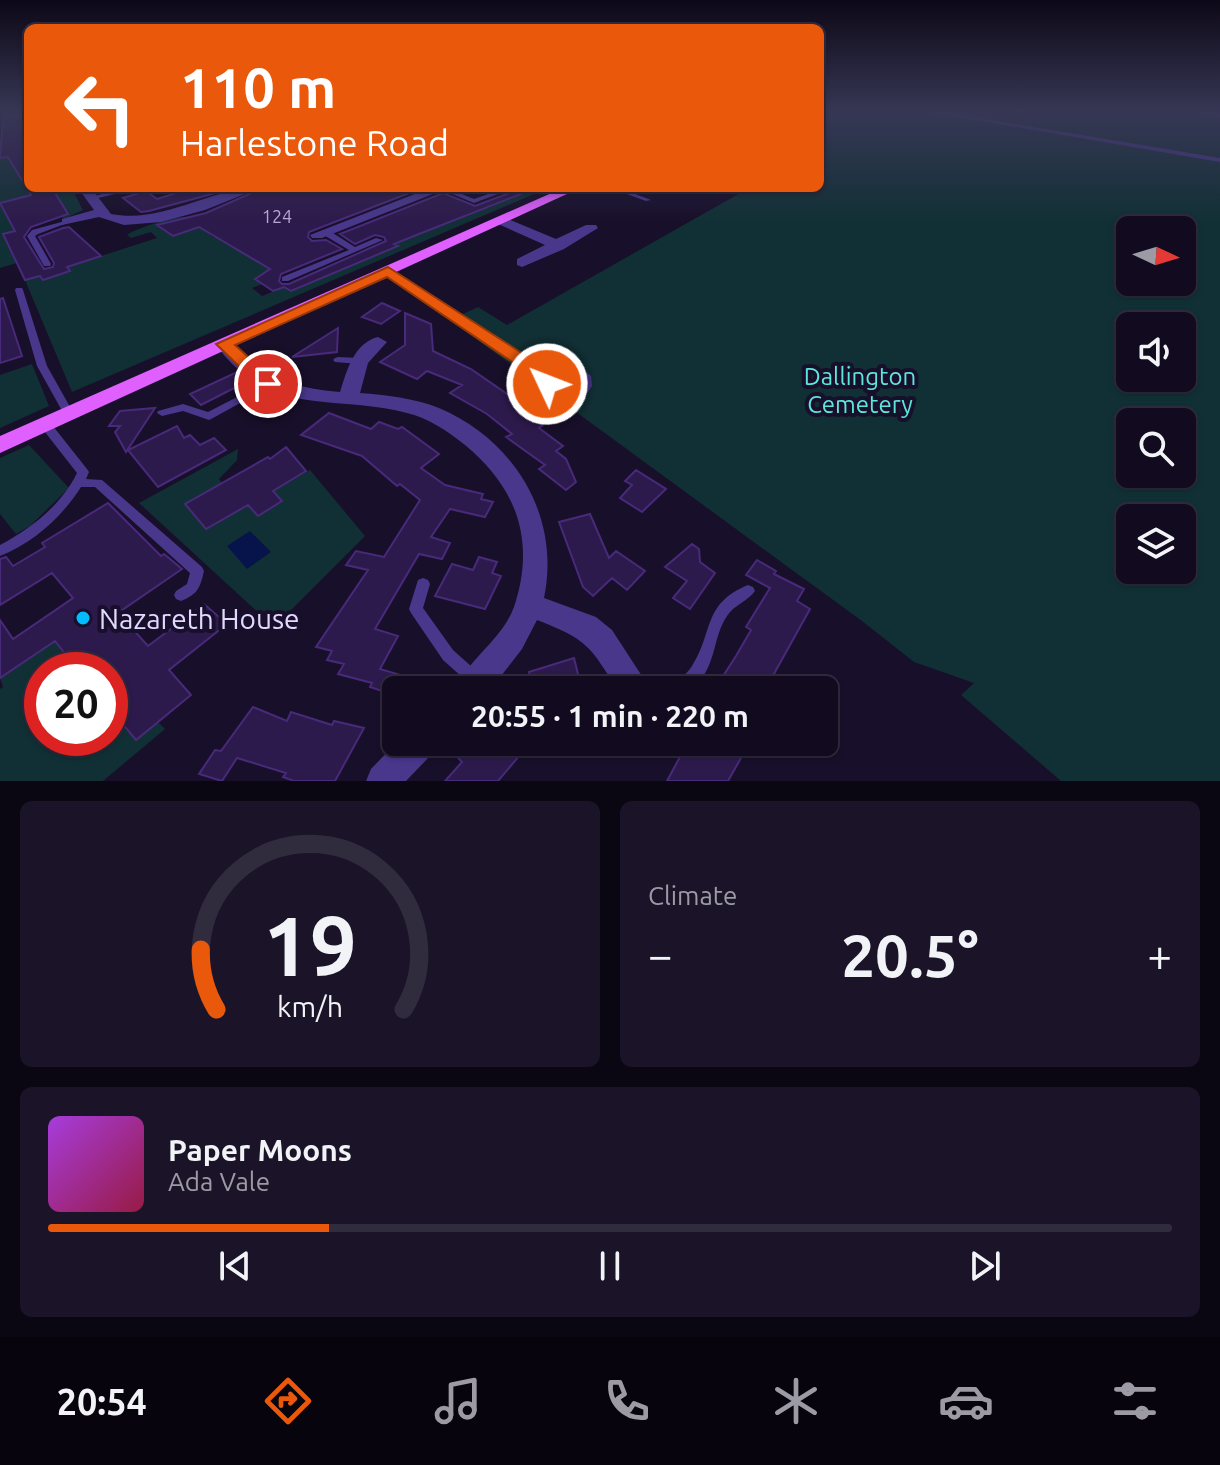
<!DOCTYPE html>
<html lang="en">
<head>
<meta charset="utf-8">
<style>
	:root { --surface:#120b20; --page:#1b1429; --text:#f1f3f6; --muted:#9c9ba5; --line:#312b3e; --accent:#ea580c }
	body { margin:0; font-family:Ubuntu,sans-serif; background:var(--page); color:var(--text); height:100vh; display:flex; flex-direction:column; font-size:30px; white-space:nowrap }
	* { box-sizing:border-box; margin:0 }
	p { font-size:26px; color:var(--muted) }
	.icon { flex:none; width:44px; height:44px; fill:none; stroke:currentColor; stroke-width:2; stroke-linecap:round; stroke-linejoin:round }
	.map { position:relative; height:781px; overflow:hidden }
	.sheet { display:flex; flex-direction:column; gap:20px; padding:20px; background:#0a0612; flex:1 }
	.sheet>* { flex:none }
	.banner { position:absolute; left:24px; top:24px; width:800px; height:168px; border-radius:12px; box-shadow:0 2px 6px #0004,0 0 0 2px var(--line); background:#ea580c; color:#fff; overflow:hidden }
	.needle { width:52px; rotate:94deg }
	.controls { position:absolute; left:1116px; top:216px; display:grid; gap:16px }
	.controls a { display:grid; place-items:center; width:80px; height:80px; border-radius:12px; background:var(--surface); box-shadow:0 2px 6px #0004,0 0 0 2px var(--line); font-size:40px }
	.speed { position:absolute; left:24px; top:652px; display:flex; gap:16px; font-size:40px; font-weight:700; text-align:center }
	.speed>* { display:grid; place-content:center; width:104px; height:104px; border-radius:50%; background:var(--surface); box-shadow:0 2px 6px #0004,0 0 0 2px var(--line); line-height:1 }
	.speed .limit { border:12px solid #d22; background:#fff; color:#111 }
	.pin { position:absolute; display:grid; place-items:center; width:68px; height:68px; color:#fff; margin:-34px; border:4px solid #fff; border-radius:50%; box-shadow:0 2px 8px #0007 }
	.me { position:absolute; width:88px; margin:-44px; rotate:313deg; stroke-linejoin:round; filter:drop-shadow(0 0 6px #0008) }
	.turn { display:flex; align-items:center; gap:28px; height:168px; padding:0 24px; font-size:36px }
	.turn .icon { width:104px; height:104px; stroke-width:2.5 }
	.turn b { display:block; font-size:56px; line-height:68px }
	.big { font-size:60px; font-weight:700; line-height:1.1 }
	.sheet .widget { flex:1; display:flex; flex-direction:column; justify-content:center; gap:12px; min-width:0; padding:0 28px; border-radius:12px; background:var(--page) }
	.sheet .dial { align-items:center; gap:0 }
	.dial svg { height:208px; overflow:visible; fill:none; stroke:var(--line); stroke-width:7; stroke-linecap:round; text-anchor:middle }
	.dial text { fill:var(--text); stroke:none }
	.song { display:flex; align-items:center; gap:24px }
	.cover { width:96px; height:96px; border-radius:12px; background:linear-gradient(135deg,hsl(280 70% 55%),hsl(340 70% 35%)) }
	.played { height:8px; border-radius:4px; background:linear-gradient(90deg,var(--accent) 25%,var(--line) 25%) }
	.keys { display:flex; justify-content:space-around; direction:ltr }
	.heat { display:flex; justify-content:space-between; align-items:center; font-size:44px; direction:ltr }
	.sheet .tiles { flex:1; display:grid; gap:20px; grid-template-columns:1fr 1fr }
	.widget:last-child { grid-column:span 2 }
	.trip { position:absolute; left:382px; top:676px; width:456px; height:80px; border-radius:12px; background:var(--surface); box-shadow:0 2px 6px #0004,0 0 0 2px var(--line); font-weight:700; line-height:80px; text-align:center }
	.menu { display:flex; height:128px; justify-content:space-around; align-items:center; background:#07040d; color:var(--muted) }
	.menu .icon { width:56px; height:56px }
	.menu .on { color:var(--accent) }
	.menu b { font-size:36px; color:var(--text) }
	.map>svg:first-child { display:block }
	.green { fill:#113035; fill-rule:evenodd }
	.water { fill:#07144b }
	.building { fill:#2d1a4c; stroke:#482a7a; stroke-width:2 }
	.lines { fill:none; stroke-linecap:round; stroke-linejoin:round }
	.lane { fill:#49378c; fill-rule:evenodd }
	.street { fill:#49378c; fill-rule:evenodd }
	.primary { fill:#df5fff; fill-rule:evenodd }
	.route { fill:#ea580c; stroke:#983908; stroke-width:2 }
	.poi-dot { fill:#04bbff; stroke:#180f2a; stroke-width:3 }
	.labels { text-anchor:middle; dominant-baseline:central; stroke-width:8; stroke-linejoin:round; paint-order:stroke }
	.far-number-label { font-size:18px; fill:#b6a8d2 }
	.park-label { font-size:24px; fill:#5ce7dd; stroke:#180f2a }
	.near-poi-label { font-size:28px; fill:#e3d8ff; stroke:#180f2a; text-anchor:start }
</style>
</head>
<body>
<div class="map">
<svg width="1220" height="781" viewBox="0 0 1220 781">
	<rect width="100%" height="100%" fill="#180f2a"/>
	<path class="green" d="M820,112h400v669h-159l-100,-86 13,-12 -60,-21 -52,-41 -412,-301 28,-13 29,18 242,-137h71zM1130,230h52v52h-52zM1130,326h52v52h-52zM1130,422h52v52h-52zM1130,518h52v52h-52z
		M5,143l17,10 -13,5v3l7,1 11,27 12,-1 -10,9 -28,6 72,-12 10,19 -19,9 -3,-3 7,-3 -4,-5 -54,14 5,9 2,32 -17,5v-110l8,-1h-8v-13z
		M513,188h35l-476,204 -47,-112 15,-4 3,4 26,-9 -2,-4 90,-29 -6,-6 -20,6 -4,-3c7,-6 48,-19 56,-18 9,2 22,9 30,14l-4,3 4,3 4,-2 60,31 -21,12 9,5 -13,5 10,8 22,-9 7,4 106,-44 -5,-4 88,-38 8,3 36,-15z
		M32,364l17,42 -49,22v-53z
		M29,445l40,43 -39,38 -14,8 -16,-20v-56z
		M238,449l-1,11 -18,19 3,4 -36,21 20,25 42,-24 11,10 22,-13 -8,-11 37,-21 55,66 -91,91 -135,-124z
		M55,641l23,29h-36v68h68v-29l25,31 23,-18 7,7 -62,52h-103v-92l3,-2 -3,-9z"/>
	<path class="water" d="M250,531l21,21 -24,17 -20,-23z"/>
	<path class="building" d="M28,114v25l-3,1 3,6v42h24l16,26 -37,13 -7,10 20,32 9,-2 1,-4 -15,-26 24,-9 6,-1 32,29 -34,11 3,4 -27,9 -3,-4 -15,4 -22,-46 12,-3 -15,-28 31,-8 -23,-38 -8,1 3,-41z
		M193,188h41l-85,23 -8,1 -18,-14 23,-7 11,8z
		M263,188h159l-113,44 -1,5 4,4 14,-1 16,9 -61,25 -2,7 3,3h7l97,-43 -2,-4 -9,-2 -20,9 -15,-10 103,-41 32,13 37,-14 2,-4h22l-117,46 -25,10 4,2 -107,45 -7,-4 -11,4 -18,-12 15,-10 -71,-42 -26,9 -16,-11 49,-12z
		M3,298l19,58 -22,7v-64z
		M382,303l18,8 -19,13 -19,-7z
		M405,313l26,11 2,27 38,18 42,29 -3,2 33,25 -4,3 24,18 -7,5 10,8 10,23 -10,8 -27,-21 6,-4 -39,-28 6,-3 -25,-20 -37,-21 12,-8 -35,-14 -10,8 -37,-17 25,-17z
		M338,328l-1,24 -45,5z
		M237,372l7,11 -43,22 -11,-11z
		M155,408l-29,44 -11,-20 5,-6h-11l11,-15z
		M329,413l42,16 8,-7 19,7 4,-2 37,27 -18,14 24,17 38,9 -2,5 12,3 -8,15 -35,-8 -19,28 19,6 -8,16 -23,-5 -44,75 23,7 -18,33 24,7 -10,19 -24,-8 2,-4 -34,-9 6,-10 -17,-4 5,-9 -16,-4 52,-77 -22,-5 10,-14 28,6 36,-57 -20,-16 -3,2 -35,-30 -61,-21z
		M177,426l7,12 6,-3 10,10 14,-7 12,12 -68,37 -30,-37z
		M286,447l20,24 -33,20 9,10 -24,15 -10,-11 -42,24 -21,-25 83,-47 2,2z
		M636,470l30,19 -24,23 -22,-14 12,-13 -7,-4z
		M108,503l53,53 3,-2 18,15 -64,44 30,33 56,-42 23,20 -58,46 22,25 -55,45 -26,-31v-39h-32l-23,-29 -55,37v-58l13,19 60,-41 -21,-25 -52,32v-46l6,-2 7,9 32,-19 -3,-4z
		M590,514l19,44 7,-7 29,20 -18,19 -15,-12 -19,18 -10,-9 -24,-65z
		M692,544l7,5 1,13 15,11 -25,36 -17,-11 14,-17 -22,-14z
		M479,557l18,5 -5,11 9,3 -16,33 -50,-13 17,-32 21,6z
		M757,560l19,11 -2,3 30,15 -7,12 13,8 -45,81h-51l22,-34 15,-26 -5,-3 24,-39 -24,-13z
		M574,658l8,32h-49l-4,-18z
		M253,707l34,14 4,-9 41,13 2,-4 30,7 -29,53h-41l-11,-4 3,-4 -49,-15 -15,23 -23,-7 16,-24 6,1z
		M444,742h31l8,7 7,-7h28l7,7 -27,32h-53l17,-19z
		M688,742h62l-22,39h-61z"/>
	<g class="lines">
		<path class="lane" d="M929,112h14l277,46v4z
			M1199,112l21,1v4l-19,-4z
			M438,188h9l27,11 31,-11 6,1 -37,14z
			M610,188h9l32,12 -5,1z
			M121,189l3,2 -1,1 -33,8 -3,-2z
			M65,221l5,1 -32,12 -3,2 16,28 -1,2h-6l-17,-30 5,-6z
			M322,230h6l27,17 21,-9 7,2 -95,41h-6v-4l67,-27 -27,-16z
			M385,269h6l144,96 45,3 3,1 8,7 1,10 -9,13 -4,1c-23,-4 -34,-3 -40,-29l-9,-1 -145,-97zM549,372l28,2 4,3 1,9 -6,7c-16,-3 -23,-3 -27,-21z
			M16,288h6l1,2 24,76 27,48 -1,2h-8l-28,-50 -22,-76z
			M338,357l21,1 5,3 -5,3 -24,-2 -2,-2 2,-2z
			M268,381l3,1 2,2 -2,2 -58,32 -4,2 -26,-9 -21,5 -5,-3 1,-2 25,-7 25,8z
			M45,420l4,1 38,48 2,3 -3,7 16,1 100,87 2,4c-4,17 -6,23 -23,30l-5,-2 -2,-4 2,-4 11,-7 3,-11 -95,-86h-14c-19,30 -48,56 -81,69v-11c32,-17 61,-40 77,-72l-36,-46 -1,-3z
			M423,578l5,2 2,4 -7,24 30,42 28,25 3,5 -3,5 -5,2 -5,-2 -28,-25 -32,-47 -2,-4 9,-29z
			M748,585l5,2 2,4c-7,10 -21,14 -28,25 -16,24 -9,51 -36,74h-20c5,-10 15,-14 21,-24 22,-34 10,-62 56,-81z"/>
		<path class="street" d="M78,188h13l20,26c54,10 97,-26 149,-26l-55,22 -44,12 -37,3 -25,-8 -37,8v-6l32,-9z
			M430,188h18l-126,50h-10l-2,-3z
			M503,217l53,22 30,-14h10l2,3 -34,21 -42,18 -5,-2v-6l28,-14 -47,-21v-6z
			M378,337l9,5 -19,21 -8,30c26,2 54,5 79,15 76,32 122,109 105,190l52,19 16,13 39,60h-33c-29,-45 -30,-50 -81,-70l-15,29 -32,41h-35c13,-31 47,-50 59,-83 22,-66 3,-119 -49,-162 -18,-14 -36,-27 -58,-32 -79,-20 -134,7 -192,-69l3,-4h12c39,36 56,48 110,52 7,-22 14,-49 38,-55z
			M397,742h39l-4,12 -26,27h-40l5,-12z"/>
		<path class="primary" d="M563,188h17l-580,265v-17z"/>
	</g>
	<linearGradient id="sky" x2="0" y2="1"><stop stop-color="#0d0817"/><stop offset="0.5" stop-color="#373755"/><stop offset="1" stop-color="#373755" stop-opacity="0"/></linearGradient>
	<rect width="1220" height="222" fill="url(#sky)"/>
	<path class="route" d="M388,267l151,97 11,3 6,17 -2,4h-13l-5,-14 -9,-2 -140,-95 -152,68 39,35 3,4 -3,4h-12l-46,-44z"/>
	<circle class="poi-dot" cx="83" cy="618" r="8"/>
	<g class="labels">
		<g class="far-number-label">
			<text x="277" y="216">124</text>
		</g>
		<g class="park-label">
			<text x="860" y="376">Dallington<tspan x="860" dy="28">Cemetery</tspan></text>
		</g>
		<g class="near-poi-label">
			<text x="99" y="618">Nazareth House</text>
		</g>
	</g>
</svg>
<div class="controls">
<a><svg class="needle" viewBox="-14 -14 28 28"><path d="M0-13l5 13h-10z" fill="#e53935"/><path d="M0 13l5-13h-10z" fill="#9c9ba5"/></svg></a>
<a><svg class="icon" aria-label="sound" viewBox="0 0 24 24"><path d="M4 9h4l5-4v14l-5-4H4zM17 9q2 3 0 6"/></svg></a>
<a><svg class="icon" aria-label="search" viewBox="0 0 24 24"><circle cx="10" cy="10" r="6"/><path d="M15 15l6 6"/></svg></a>
<a><svg class="icon" aria-label="layers" viewBox="0 0 24 24"><path d="M12 4l9 5-9 5-9-5zM3 14l9 5 9-5"/></svg></a>
</div>
<div class="speed"><div class="limit">20</div></div>
<div class="pin" style="left:268px;top:384px;background:#d93025"><svg class="icon" aria-label="arrive" viewBox="0 0 24 24"><path d="M6 21V4h12l-3 4 3 4H6"/></svg></div>
<svg class="me" style="left:547px;top:384px" viewBox="-20 -20 40 40"><circle r="17" fill="#ea580c" stroke="#fff" stroke-width="3"/><path d="M0-11L8 9 0 5-8 9z" fill="#fff"/></svg>
<div class="trip">20:55 · 1 min · 220 m</div>
<div class="banner">
<div class="turn"><svg class="icon" aria-label="left" viewBox="0 0 24 24"><path d="M17 20v-9H6M10 6l-5 5 5 5"/></svg><div><b>110 m</b>Harlestone Road</div></div>
</div>
</div>
<section class="sheet">
<div class="tiles">
<div class="widget dial"><svg viewBox="0 0 100 80">
<path d="M14 69A42 42 0 1 1 86 69"/>
<path d="M14 69A42 42 0 0 1 8 46" stroke="#ea580c"/>
<text x="50" y="56" font-size="32" font-weight="700">19</text>
<text x="50" y="72" font-size="11">km/h</text>
</svg></div>
<div class="widget"><p>Climate</p>
<div class="heat"><a>−</a><b class="big">20.5°</b><a>+</a></div>
</div>
<div class="widget">
<div class="song"><i class="cover"></i><div><b>Paper Moons</b><p>Ada Vale</p></div></div>
<div class="played"></div>
<div class="keys"><svg class="icon" aria-label="previous" viewBox="0 0 24 24"><path d="M18 5L8 12l10 7zM5 5v14"/></svg><svg class="icon" aria-label="pause" viewBox="0 0 24 24"><path d="M8 5v14M16 5v14"/></svg><svg class="icon" aria-label="next" viewBox="0 0 24 24"><path d="M6 5l10 7-10 7zM19 5v14"/></svg></div>
</div>
</div>
</section>
<nav class="menu">
<b>20:54</b>
<svg class="icon on" aria-label="directions" viewBox="0 0 24 24"><path d="M12 3l9 9-9 9-9-9zM9 14v-3h6M13 9l2 2-2 2"/></svg>
<svg class="icon" aria-label="music" viewBox="0 0 24 24"><path d="M9 18V5l10-2v13"/><circle cx="6" cy="18" r="3"/><circle cx="16" cy="16" r="3"/></svg>
<svg class="icon" aria-label="phone" viewBox="0 0 24 24"><path d="M5 4h4l2 5-3 2q2 4 5 5l2-3 5 2v4C11 20 4 13 5 4z"/></svg>
<svg class="icon" aria-label="climate" viewBox="0 0 24 24"><path d="M12 3v18M4 7l16 10M4 17L20 7"/></svg>
<svg class="icon" aria-label="car" viewBox="0 0 24 24"><path d="M5 17H2v-5l4-1 3-4h7l3 4 3 1v5h-3M9 17h6M6 11h13"/><circle cx="7" cy="17" r="2"/><circle cx="17" cy="17" r="2"/></svg>
<svg class="icon" aria-label="filters" viewBox="0 0 24 24"><path d="M4 7h16M4 17h16"/><circle cx="9" cy="7" r="2"/><circle cx="15" cy="17" r="2"/></svg>
</nav>
</body>
</html>
